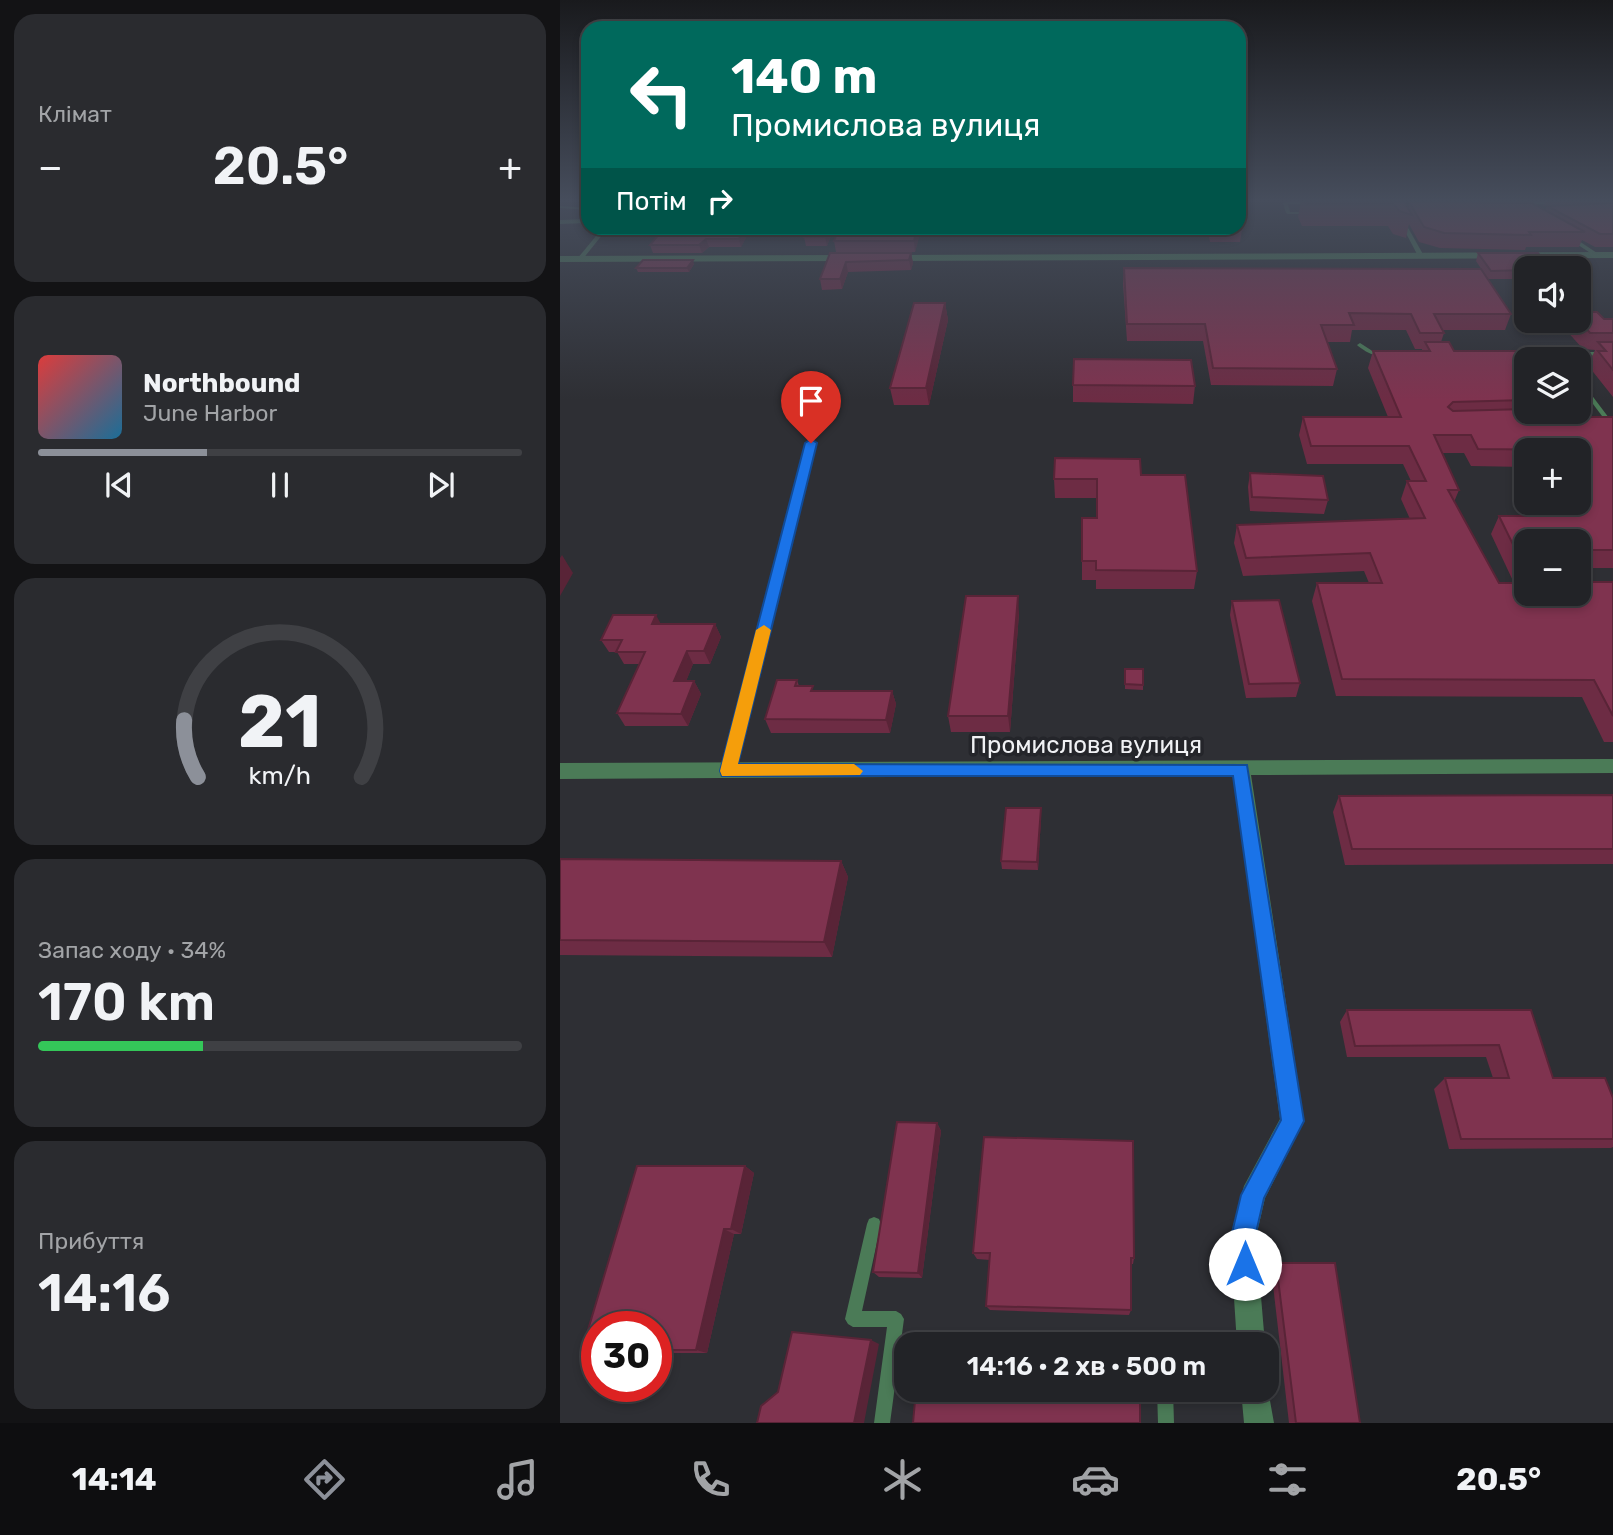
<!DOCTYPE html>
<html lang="uk">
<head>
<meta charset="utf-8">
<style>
	:root { --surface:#222327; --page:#2a2b2f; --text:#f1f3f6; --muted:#a2a4a7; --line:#3f4044; --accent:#8c9099 }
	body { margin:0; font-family:Rubik,sans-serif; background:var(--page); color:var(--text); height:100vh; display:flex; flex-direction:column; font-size:26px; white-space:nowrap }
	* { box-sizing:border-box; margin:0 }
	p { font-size:23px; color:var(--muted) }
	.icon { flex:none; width:38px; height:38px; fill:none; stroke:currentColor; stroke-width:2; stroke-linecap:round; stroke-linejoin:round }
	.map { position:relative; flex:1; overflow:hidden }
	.side { display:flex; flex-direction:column; gap:14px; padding:14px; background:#131315; width:560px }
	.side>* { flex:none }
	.guide { position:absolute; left:21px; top:21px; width:665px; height:214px; border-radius:21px; box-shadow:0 4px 10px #0003,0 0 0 2px var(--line); background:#00695c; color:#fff; overflow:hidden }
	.buttons { position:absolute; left:954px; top:256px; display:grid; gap:14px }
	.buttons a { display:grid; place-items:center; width:77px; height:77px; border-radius:14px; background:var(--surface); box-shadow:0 4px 10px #0003,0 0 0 2px var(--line); font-size:35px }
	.speed { position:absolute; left:21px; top:1311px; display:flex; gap:14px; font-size:35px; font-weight:700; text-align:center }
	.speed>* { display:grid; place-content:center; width:91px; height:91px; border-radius:50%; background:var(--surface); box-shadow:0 4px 10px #0003,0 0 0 2px var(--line); line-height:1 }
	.speed .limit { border:10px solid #d22; background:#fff; color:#111 }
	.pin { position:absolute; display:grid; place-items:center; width:60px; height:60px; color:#fff; margin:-72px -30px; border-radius:50% 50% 50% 0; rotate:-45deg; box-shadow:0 0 7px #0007 }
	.pin .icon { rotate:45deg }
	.me { position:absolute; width:77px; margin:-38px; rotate:0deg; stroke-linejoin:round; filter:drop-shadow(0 0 5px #0008) }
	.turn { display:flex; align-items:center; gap:24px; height:147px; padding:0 35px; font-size:32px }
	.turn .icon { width:91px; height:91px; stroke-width:2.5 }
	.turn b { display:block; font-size:49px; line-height:60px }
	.then { display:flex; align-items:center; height:66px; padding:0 35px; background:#0003; gap:14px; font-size:26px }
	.big { font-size:52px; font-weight:600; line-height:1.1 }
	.side .card { flex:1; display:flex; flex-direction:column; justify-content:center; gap:10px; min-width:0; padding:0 24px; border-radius:21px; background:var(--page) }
	.side .dial { align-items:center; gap:0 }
	.dial svg { height:182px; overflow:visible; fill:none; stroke:var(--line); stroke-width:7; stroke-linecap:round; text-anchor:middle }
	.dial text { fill:var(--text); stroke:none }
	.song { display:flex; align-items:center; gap:21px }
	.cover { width:84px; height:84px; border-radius:10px; background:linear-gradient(135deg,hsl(0 70% 55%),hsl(200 70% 35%)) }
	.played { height:7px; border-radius:4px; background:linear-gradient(90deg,var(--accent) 35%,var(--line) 35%) }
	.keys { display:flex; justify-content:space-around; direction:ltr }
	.heat { display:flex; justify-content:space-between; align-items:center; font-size:38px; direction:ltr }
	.charge { height:10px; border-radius:5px; background:linear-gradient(90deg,#34c759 34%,var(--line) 0) }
	.trip { position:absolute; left:334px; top:1332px; width:385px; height:70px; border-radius:21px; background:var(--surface); box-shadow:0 4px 10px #0003,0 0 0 2px var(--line); font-weight:600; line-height:70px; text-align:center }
	.tabs { display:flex; height:112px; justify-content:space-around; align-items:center; background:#0e0e10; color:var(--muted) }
	.tabs .icon { width:49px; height:49px }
	.tabs .selected { color:var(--accent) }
	.tabs b { font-size:32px; color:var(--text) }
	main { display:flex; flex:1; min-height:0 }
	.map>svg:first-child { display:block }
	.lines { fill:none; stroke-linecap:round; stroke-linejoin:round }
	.lane { fill:#4b7b57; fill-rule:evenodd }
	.street { fill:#4b7b57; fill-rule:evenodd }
	.wall { fill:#6d2c44; fill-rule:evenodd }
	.shaded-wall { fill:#592437 }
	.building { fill:#7f334f; stroke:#592437; stroke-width:2 }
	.route { fill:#1a73e8; stroke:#114b97; stroke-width:2 }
	.slow { fill:#f59e0b }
	.labels { text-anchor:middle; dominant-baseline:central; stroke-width:7; stroke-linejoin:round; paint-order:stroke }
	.street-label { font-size:24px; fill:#f0f1f4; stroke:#24252a }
</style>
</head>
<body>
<main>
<section class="side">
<div class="card"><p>Клімат</p>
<div class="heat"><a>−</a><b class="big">20.5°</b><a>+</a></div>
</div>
<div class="card">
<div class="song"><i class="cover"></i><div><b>Northbound</b><p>June Harbor</p></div></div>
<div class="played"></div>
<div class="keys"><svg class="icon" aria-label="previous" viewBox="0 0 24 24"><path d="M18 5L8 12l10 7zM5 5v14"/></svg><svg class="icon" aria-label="pause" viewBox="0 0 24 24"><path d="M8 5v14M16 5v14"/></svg><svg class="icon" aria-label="next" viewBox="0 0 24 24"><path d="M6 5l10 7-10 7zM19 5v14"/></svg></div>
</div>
<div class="card dial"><svg viewBox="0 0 100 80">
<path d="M14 69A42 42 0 1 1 86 69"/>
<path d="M14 69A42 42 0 0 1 8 44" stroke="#8c9099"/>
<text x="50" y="56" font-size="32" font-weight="700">21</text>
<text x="50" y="72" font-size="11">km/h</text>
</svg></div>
<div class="card"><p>Запас ходу · 34%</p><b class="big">170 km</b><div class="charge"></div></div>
<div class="card"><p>Прибуття</p><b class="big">14:16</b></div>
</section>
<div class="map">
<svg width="1053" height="1423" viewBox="0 0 1053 1423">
	<rect width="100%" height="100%" fill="#2e2f34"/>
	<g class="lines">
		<path class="lane" d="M829,201h4l31,55 -1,1 -5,-1z
			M725,202h29l2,1 -2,1h-26l2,8h21l2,1 -2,1h-23l-2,-1 -3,-10z
			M903,202h92l2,1 -2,1h-90z
			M0,206l28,2v2l-28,-2z
			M28,219v4l-28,1v-4z
			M82,228h14l-3,2 -50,4 -21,26 -5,-1 24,-29 5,1z
			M1009,237h4l27,18 -5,1 -26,-17z
			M800,343l14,9h11l3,2c-12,5 -20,-1 -30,-8l-1,-1z
			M994,352h59v4l-61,-1 -1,-1z
			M1018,377l31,41v2h-4l-27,-36z
			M248,441h3l4,2 -82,328 -1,3 -4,1 -4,-1 -1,-3z
			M314,1217l5,2 2,5 -19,87h34l5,3 3,5 -14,104h-16l13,-96h-34l-5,-3 -3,-5 22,-95 2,-5z
			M597,1390h16l1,33h-16z"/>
		<path class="street" d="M1053,252v6l-724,3 -5,-3 5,-3z
			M0,256l290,-1 5,3 -5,3 -290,1z
			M1053,759v14l-362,2 53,346 -39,77 -9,39 9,107h-28l-7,-107 14,-51 36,-67 -47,-344 -673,4v-16z
			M707,1384l7,39h-30l-3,-33h26z"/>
	</g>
	<path class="wall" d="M711,201h133l4,7 1,-6 136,8 2,-4h-4l2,-5h68v46h-18l-13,-7 -3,7h-53l-1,3 -85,-2 -21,-6 -10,-18 -3,14 -13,-4 -5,-8h-86l-4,-9 3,-16 -29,1z
		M279,228l57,1 25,-1 -6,24h-79l-2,-11z
		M647,228h32l3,2 -2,12h-30z
		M273,230l-6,16h-21l-2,-9z
		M189,232l-8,15h-32l-7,6h-49l-3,-8z
		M270,253h81l2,10 -2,7 -63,2 -6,17 -20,1 -2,-11z
		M918,253l48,15v11h-38l-12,-18z
		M134,264l-5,8h-51l-2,-4z
		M564,268l387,46 -6,16h-62l1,3 -3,9 13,9h83l1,-4h22l-34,12v52l14,6h73v151h-34l8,14h26v160h-9l-22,-45 -246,-1 -24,-95 5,-18h52l-5,-12 -121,5 -9,-33 3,-18 173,-6 -9,-20 6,-18h4l-8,-17h-96l-8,-29 4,-18h85l-20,-49 5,-17h49v-2h-7l-9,-19h-54l-2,12h-23l10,27 -4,17 -122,-1 -8,-44h-76l-4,-57zM966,450h52v52h-25l6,14h-60l-8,18 23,49h-15l-45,-81 5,-12 -17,-37h22l7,13 55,1zM966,541h52v52h-52z
		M385,303l3,17 -19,85h-35l-4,-17z
		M1018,312l26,7h9v78l-23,-29 3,-7 -2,-2 4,-9 -12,-1 -18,-20 4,-9h9z
		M1018,373l6,7 -6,11z
		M513,385l122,1 -2,18 -120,-2z
		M690,473l78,27 -4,14 -74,-3 -2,-24z
		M581,475l56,96 -3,18h-98v-9h-14v-19l15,-43v-20h-42l-1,-19z
		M672,601l68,82 -4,14 -50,1 -16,-83z
		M459,613l-9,119h-59l-3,-16z
		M101,624h54l6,13 -11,27h-17l-7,17h8l7,13 -13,32h-63l-8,-13 22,-49h-15l-7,-12h-8l-8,-12z
		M565,669l18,16v5l-18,-1z
		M237,680l2,6 16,5h77l4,13 -6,29h-119l-6,-14z
		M1053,795v69l-268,1 -12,-53 6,-16z
		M481,808v9l-3,53 -36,-1 -1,-8z
		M0,859l281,2 7,16 -16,80 -272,-2z
		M787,1010h184l22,68 60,20v49l-2,1 -162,1 -15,-60 11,-11h48l-7,-21h-139l-7,-35z
		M377,1123l4,8 -19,147 -43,-1 -6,-5z
		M77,1166h108l9,7 -13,61h-7l-27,119h-51v-27h-59v27l-15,-3z
		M413,1253l161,5 -1,6h-2v46l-2,5 -139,-5 -4,-4 4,-46 -13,-1z
		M716,1263l84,160h-71l-18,-155z"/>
	<path class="shaded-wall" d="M185,228h3l1,4 -8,15 -2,-8z
		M269,228h4v2l-6,16 -2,-9z
		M357,228h5l-7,24 -1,-11z
		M146,239l3,8 -7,6 -3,-8z
		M351,253l2,10 -2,7 -2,-10z
		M133,260l1,4 -5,8 -2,-4z
		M286,262l2,10 -6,17 -2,-10z
		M385,303l3,17 -19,85 -3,-17z
		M2,555l11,18 -13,23v-38z
		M458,596l1,17 -9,119 -2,-16z
		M96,615l7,13 -11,-4z
		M155,624l6,13 -11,27 -6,-13z
		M127,651l6,13 -12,30 -7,-13z
		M134,681l7,13 -13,32 -7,-12z
		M332,691l4,13 -6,29 -4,-13z
		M481,808v9l-3,53 -1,-8z
		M281,861l7,16 -16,80 -8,-15z
		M377,1123l4,8 -19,147 -4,-5z
		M185,1166l9,7 -13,61 -10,-5z
		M164,1229l10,5 -27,119 -11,-3z
		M311,1340l8,4 -15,79h-10z"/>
	<path class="building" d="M745,201h99l8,14 -13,-4 -6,-8 -87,1z
		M849,202l123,1 53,29h-56l2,3 -87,-2 -20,-6z
		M1053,203v31h-13l-53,-28z
		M679,222l3,8h-31v-2h28z
		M104,228h81l-6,11h-33l-7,6h-49z
		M249,228h20l-4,9h-21z
		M279,228l57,1v-1h21l-3,13h-80z
		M270,253h81l-2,7 -63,2 -6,17h-20z
		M918,253h60l12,15h-24v2l-35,1z
		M83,260h50l-6,8h-51z
		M564,268l357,1 30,45h-77l10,19h-24l-9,-19 -62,-1 5,12h-33l16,44 -124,-1 -8,-44h-78z
		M354,303h31l-19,85h-36z
		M1018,312h19l7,7h9v14h-23l-12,-14z
		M865,342h24l5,9h87l-3,-4h22l8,12h-42v19h-9l9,15v7l-73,2 -5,5 5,4 73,-2v2h11l3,6h73v133h-35v-9h-52v30l-27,-55h79l-7,-14h7v-52l-100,-1 -7,-14h-37l25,55h-11l51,93h27v10h52v-26l9,15h26v134l-19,-36 -252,-1 -25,-96h65l-12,-30 -124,5 -9,-33 188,-7 -18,-37h19l-17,-35h-98l-8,-29h98l-28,-66h57z
		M1038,342h15v28l-15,-19h8z
		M514,359l117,1 4,26 -122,-1z
		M1018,373l6,7h-6z
		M495,458l85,1 1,16h44l12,96 -101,-1v-9h-14v-43h15v-39h-43z
		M690,473l73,3 5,24 -76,-3z
		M406,596h52l-10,120h-60z
		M719,600l21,83 -51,1 -17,-83z
		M53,615h43l-4,9h63l-11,27h-17l-13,30h20l-13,33 -64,-1 28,-61h-29l6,-12h-21z
		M565,669h18v16l-18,-1z
		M217,680h20l-2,6h18l-2,5h81l-6,29 -121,-1z
		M1053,795v54h-261l-13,-53z
		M446,808h35l-4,54 -36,-1z
		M0,859l281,2 -17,81 -264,-2z
		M787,1010h184l22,68h52l8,20v41h-152l-16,-61h64l-10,-33 -144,1z
		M337,1122l40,1 -19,150 -45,-1z
		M424,1137l149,4 1,117h-3v52l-145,-4 4,-53h-17z
		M77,1166h108l-14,63h-7l-28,121h-40v-24h-59v24h-15z
		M716,1263h59l25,160h-64z
		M232,1332l79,8 -17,83h-97l4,-17 17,-14z
		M362,1340l157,4h-157z
		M356,1390h224v33h-227z"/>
	<linearGradient id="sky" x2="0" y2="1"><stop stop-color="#191a1d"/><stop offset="0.5" stop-color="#464d5c"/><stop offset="1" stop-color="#464d5c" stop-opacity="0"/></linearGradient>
	<rect width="1053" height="400" fill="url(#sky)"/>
	<path class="route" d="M251,439l6,4 -79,321 509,1 57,356 -40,77 -9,39 3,27 -4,8 -9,4 -8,-4 -6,-35 10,-42 40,-75 -48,-344h-511l-2,-5 85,-328z"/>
	<path class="slow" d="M204,625l7,5 -33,134h116l9,7 -3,4 -138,1 -2,-5 36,-141z"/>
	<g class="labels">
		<g class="street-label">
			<text x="526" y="745">Промислова вулиця</text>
		</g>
	</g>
</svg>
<div class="buttons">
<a><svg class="icon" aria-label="sound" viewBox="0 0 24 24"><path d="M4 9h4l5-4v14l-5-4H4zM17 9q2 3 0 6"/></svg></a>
<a><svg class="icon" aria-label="layers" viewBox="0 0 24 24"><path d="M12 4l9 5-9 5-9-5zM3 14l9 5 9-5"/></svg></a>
<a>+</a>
<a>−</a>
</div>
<div class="speed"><div class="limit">30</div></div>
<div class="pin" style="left:251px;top:443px;background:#d93025"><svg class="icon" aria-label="arrive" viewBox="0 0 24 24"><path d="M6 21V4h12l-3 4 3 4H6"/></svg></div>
<svg class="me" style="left:685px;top:1264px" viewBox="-20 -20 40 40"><circle r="19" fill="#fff"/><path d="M0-13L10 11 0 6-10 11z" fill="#1a73e8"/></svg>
<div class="trip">14:16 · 2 хв · 500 m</div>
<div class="guide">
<div class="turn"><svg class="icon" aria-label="left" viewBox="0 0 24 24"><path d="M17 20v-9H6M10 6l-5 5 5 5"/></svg><div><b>140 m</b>Промислова вулиця</div></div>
<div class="then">Потім<svg class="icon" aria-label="right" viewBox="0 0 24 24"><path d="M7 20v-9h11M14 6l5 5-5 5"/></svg></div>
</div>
</div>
</main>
<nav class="tabs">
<b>14:14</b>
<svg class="icon selected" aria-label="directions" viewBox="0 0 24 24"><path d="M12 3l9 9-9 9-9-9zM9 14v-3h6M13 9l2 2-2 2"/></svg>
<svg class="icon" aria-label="music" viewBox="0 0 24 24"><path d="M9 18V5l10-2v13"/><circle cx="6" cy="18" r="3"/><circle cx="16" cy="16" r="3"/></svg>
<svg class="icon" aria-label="phone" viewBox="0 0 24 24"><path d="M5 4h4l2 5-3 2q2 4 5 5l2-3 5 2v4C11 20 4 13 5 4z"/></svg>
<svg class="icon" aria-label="climate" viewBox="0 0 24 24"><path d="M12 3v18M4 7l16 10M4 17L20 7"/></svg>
<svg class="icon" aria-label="car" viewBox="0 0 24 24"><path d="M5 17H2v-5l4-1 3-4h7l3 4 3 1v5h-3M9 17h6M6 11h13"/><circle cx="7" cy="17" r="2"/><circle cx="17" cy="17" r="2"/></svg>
<svg class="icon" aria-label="filters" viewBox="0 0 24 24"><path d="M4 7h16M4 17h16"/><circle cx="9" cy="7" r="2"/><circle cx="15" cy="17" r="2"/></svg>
<b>20.5°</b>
</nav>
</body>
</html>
